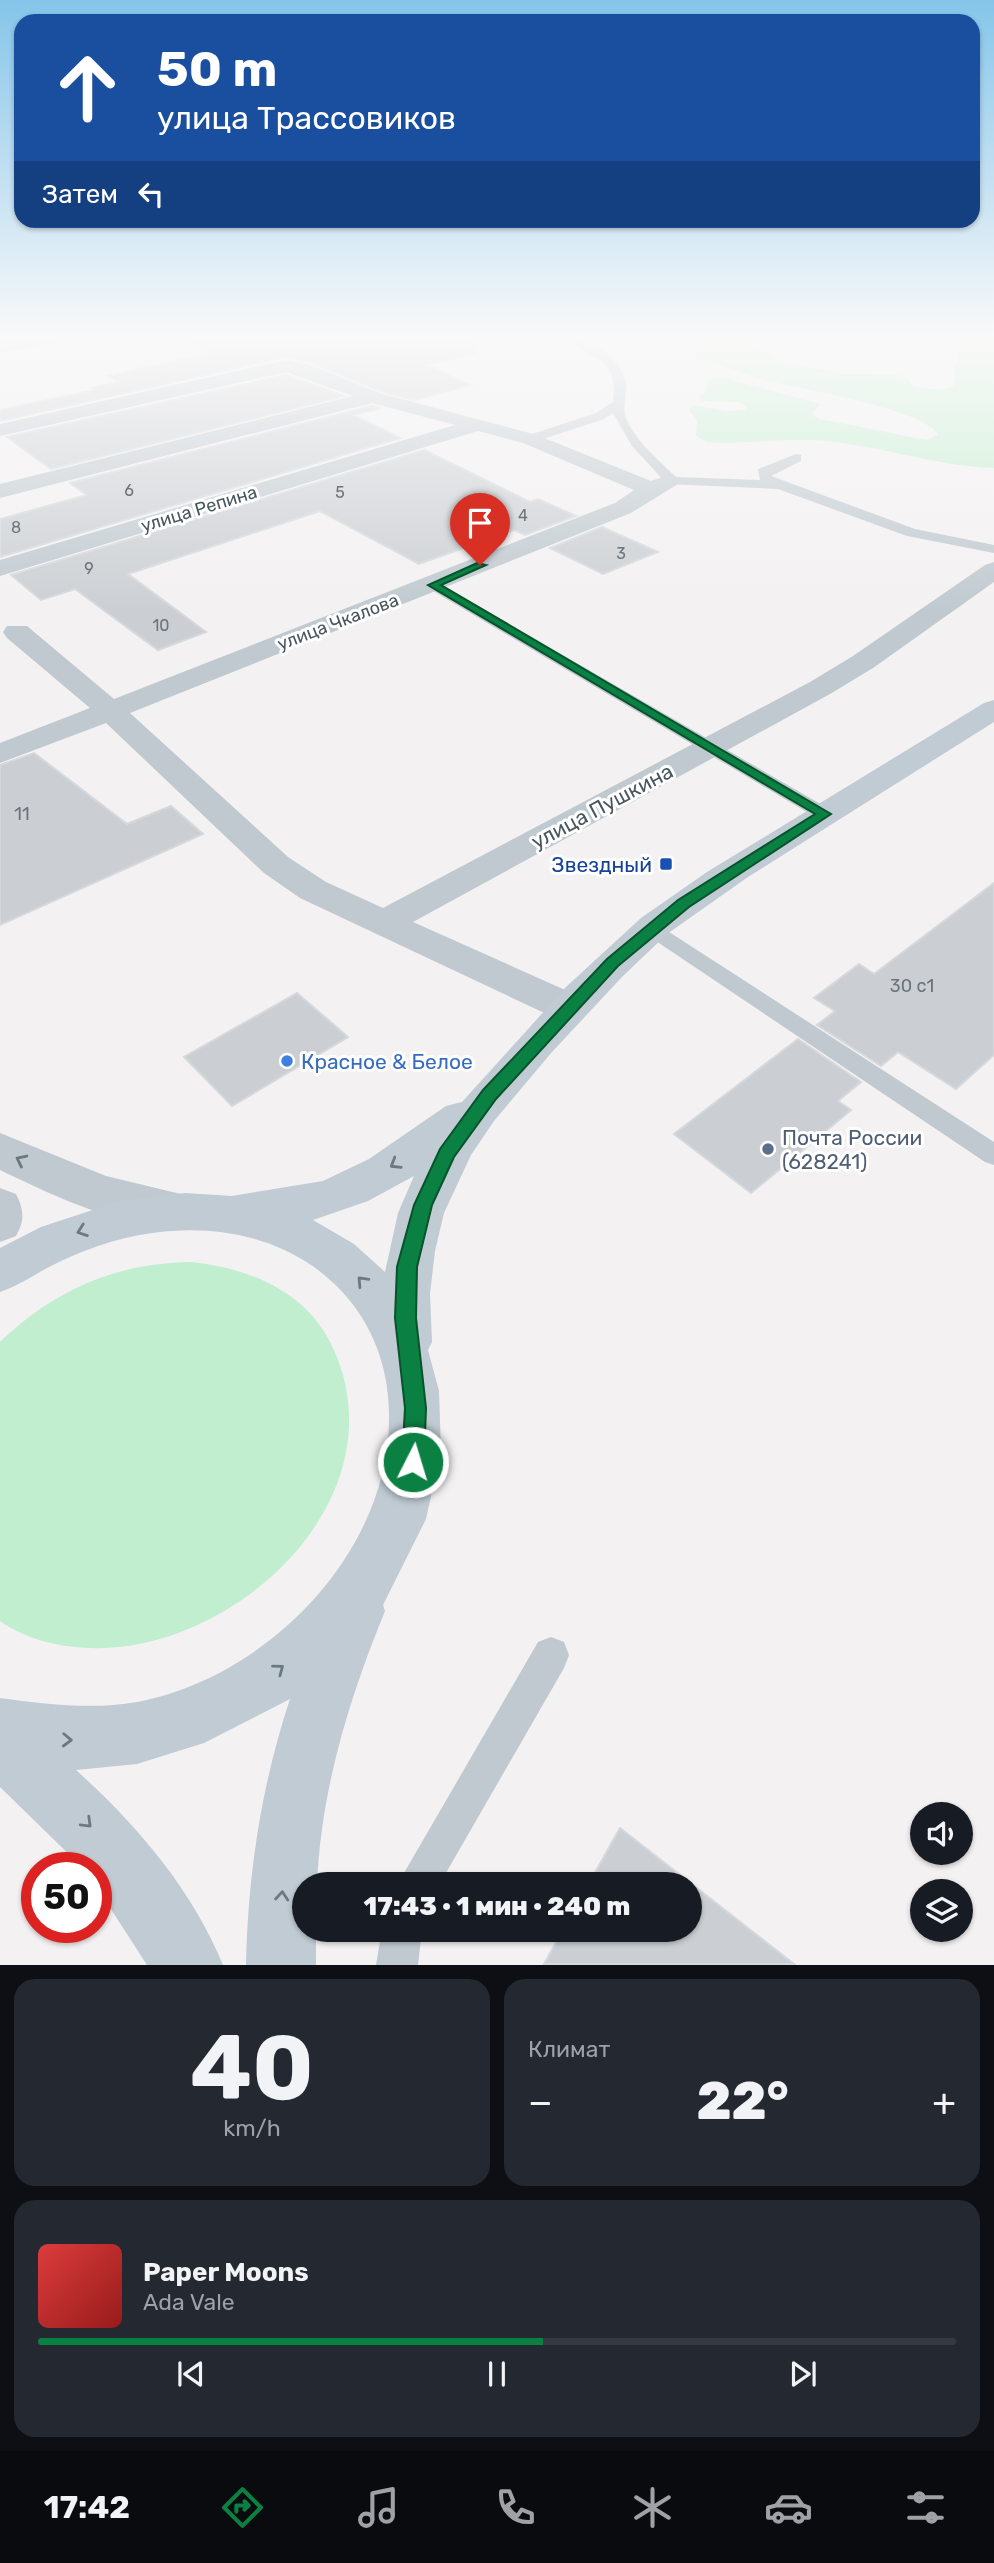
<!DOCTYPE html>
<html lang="ru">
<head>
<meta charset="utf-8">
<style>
	:root { --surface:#171b24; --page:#242831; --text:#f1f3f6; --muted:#9ea1a6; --line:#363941; --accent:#0b8043 }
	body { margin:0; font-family:Rubik,sans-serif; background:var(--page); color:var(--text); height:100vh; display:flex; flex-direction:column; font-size:26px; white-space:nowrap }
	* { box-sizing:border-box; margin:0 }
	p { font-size:23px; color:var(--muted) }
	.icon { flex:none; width:38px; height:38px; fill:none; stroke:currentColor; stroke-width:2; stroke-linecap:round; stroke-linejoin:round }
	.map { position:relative; height:1965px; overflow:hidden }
	.details { display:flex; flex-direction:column; gap:14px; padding:14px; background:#0d0f14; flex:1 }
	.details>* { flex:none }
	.guide { position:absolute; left:14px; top:14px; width:966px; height:214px; border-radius:21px; box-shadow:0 2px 5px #0004; background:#1a4fa0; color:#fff; overflow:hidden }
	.fabs { position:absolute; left:910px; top:1802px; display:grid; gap:14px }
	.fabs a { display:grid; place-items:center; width:63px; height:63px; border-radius:50%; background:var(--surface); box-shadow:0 2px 5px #0004; font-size:35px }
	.speed { position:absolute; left:21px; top:1852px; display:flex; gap:14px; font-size:35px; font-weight:700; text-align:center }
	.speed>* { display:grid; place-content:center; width:91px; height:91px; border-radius:50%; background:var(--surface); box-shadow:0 2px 5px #0004; line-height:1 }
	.speed .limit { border:10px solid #d22; background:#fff; color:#111 }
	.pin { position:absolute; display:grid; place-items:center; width:60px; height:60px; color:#fff; margin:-72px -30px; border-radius:50% 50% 50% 0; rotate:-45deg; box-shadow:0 0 7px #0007 }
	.pin .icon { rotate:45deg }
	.me { position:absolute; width:77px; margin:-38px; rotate:5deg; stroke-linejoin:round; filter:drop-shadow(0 0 5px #0008) }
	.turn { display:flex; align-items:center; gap:24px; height:147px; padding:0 28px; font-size:32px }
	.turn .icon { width:91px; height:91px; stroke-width:2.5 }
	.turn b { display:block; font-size:49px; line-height:60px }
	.then { display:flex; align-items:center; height:66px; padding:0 28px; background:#0003; gap:14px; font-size:26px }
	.big { font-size:52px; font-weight:800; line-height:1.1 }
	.details .widget { flex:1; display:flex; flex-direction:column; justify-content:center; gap:10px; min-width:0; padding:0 24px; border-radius:21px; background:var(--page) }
	.details .dial { align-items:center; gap:0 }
	.dial b { font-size:91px; line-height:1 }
	.song { display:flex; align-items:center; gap:21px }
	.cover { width:84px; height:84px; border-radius:10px; background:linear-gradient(135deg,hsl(0 70% 55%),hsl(0 70% 35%)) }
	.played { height:7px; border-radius:4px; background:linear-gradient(90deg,var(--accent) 55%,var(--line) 55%) }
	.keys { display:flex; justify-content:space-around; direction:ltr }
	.heat { display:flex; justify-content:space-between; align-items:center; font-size:38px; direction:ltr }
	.details .tiles { flex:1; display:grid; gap:14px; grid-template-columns:1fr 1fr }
	.widget:last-child { grid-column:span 2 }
	.trip { position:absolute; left:292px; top:1872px; width:410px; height:70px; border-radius:35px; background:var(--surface); box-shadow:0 2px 5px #0004; font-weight:800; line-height:70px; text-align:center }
	.dock { display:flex; height:112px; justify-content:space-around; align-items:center; background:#090b0e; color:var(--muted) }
	.dock .icon { width:49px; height:49px }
	.dock .selected { color:var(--accent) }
	.dock b { font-size:32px; color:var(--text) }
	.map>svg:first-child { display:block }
	.green { fill:#c2eed0 }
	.building { fill:#cbcfd3; stroke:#d5d8dc; stroke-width:2 }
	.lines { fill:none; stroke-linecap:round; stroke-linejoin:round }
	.service { fill:#bfc9cf; fill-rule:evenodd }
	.minor { fill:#bfc9cf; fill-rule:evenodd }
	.secondary { fill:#c0cbd4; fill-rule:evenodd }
	.oneway { stroke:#6c7880 }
	.oneway2 { stroke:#6d7981 }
	.route { fill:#0b8043; stroke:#07532c; stroke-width:2 }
	.transit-dot { fill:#1a4fb4; stroke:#fff; stroke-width:2.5 }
	.shop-dot { fill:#3f7fe0; stroke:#fff; stroke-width:2.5 }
	.service-dot { fill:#5c6f8a; stroke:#fff; stroke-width:2.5 }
	.labels { text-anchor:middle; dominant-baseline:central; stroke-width:6; stroke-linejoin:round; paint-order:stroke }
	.far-number-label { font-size:16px; fill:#6a747b }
	.far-street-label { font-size:18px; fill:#49565e; stroke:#fff }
	.number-label { font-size:18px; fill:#6a747b }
	.street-label { font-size:21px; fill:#49565e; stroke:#fff }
	.transit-label { font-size:21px; fill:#164399; stroke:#fff; text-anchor:end }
	.shop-label { font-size:21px; fill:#366cbe; stroke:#fff; text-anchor:start }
	.service-label { font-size:21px; fill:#4e5e75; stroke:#fff; text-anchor:start }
</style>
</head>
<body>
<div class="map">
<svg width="994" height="1965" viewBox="0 0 994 1965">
	<rect width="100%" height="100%" fill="#f3f1f1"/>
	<path class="green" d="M678,338h66l15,7 19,16 66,13 54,1 10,4 6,8 28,3 11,-4 3,-7 -3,-10 6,-11c-3,-13 -10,-16 -21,-20h56v130c-58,-2 -112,-22 -169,-27 -40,-4 -79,4 -118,1l-11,-6 1,-15 -8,-11 4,-5 34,6 18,-1 2,-4 -10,-4 -36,-1 -3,-4 7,-4 3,-12 13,-4 99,27 -8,10 8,5 106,21 12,-5c-12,-26 -138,-46 -169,-54 -21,-5 -41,-14 -62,-20l-10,-4z
		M191,1262c58,6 116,29 142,86 64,139 -74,280 -206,298 -42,6 -92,0 -127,-25v-279c54,-52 116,-79 191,-80z"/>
	<path class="building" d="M182,338h292l2,15 -50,12 44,20 -56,15 -34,-9 -71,-29 -24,-5 -285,64v-11l96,-20 -4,-2 26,-6 -10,-6 103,-23z
		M286,375l58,21 -293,73 -44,-32z
		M372,406l9,2 -28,7 47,23 -400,119v-38l87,-24 -17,-12z
		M424,450l106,52 8,-3 38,17 -51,19 -11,-5 -95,34 -99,-53 -192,63 78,58 -48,18 -83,-61 -34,11 -30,-25z
		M602,527l56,25 -55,22 -53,-26z
		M34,753l93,71 44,-18 32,28 -203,91v-160z
		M994,883v172l-38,34 -58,-37 -17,14 -64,-41 18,-14 -21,-13 45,-34 15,10z
		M297,993l51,44 -116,69 -48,-49z
		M798,1039l63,43 -23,19 13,9 -100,83 -77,-59z
		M620,1828l174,136h-250l19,-34h127v-45h-102z"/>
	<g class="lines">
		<path class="service" d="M566,338c25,0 57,20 60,47 1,11 -4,22 0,33 10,24 32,41 50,59l84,3 -2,-11 38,-15 5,1v6l-30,15 144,53 79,16v8l-87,-17 -129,-47 -111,-5 -35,-38 -19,-33 -9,6 -70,23h-8v-6l70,-23 17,-11c6,-47 -20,-40 -47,-64z
			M433,580l398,230 3,4 -3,4h-14l-389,-230 -3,-3z
			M652,921l342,221v23l-9,-3 -341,-229 -3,-5 3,-5z
			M551,1637l13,5 5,13 -5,13 -125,217h-42l141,-243z
			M382,1930h40l-4,35h-42z"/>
		<path class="minor" d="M27,338h38l-9,5 -56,10v-10z
			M286,360l22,4 71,29 158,42 114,46 21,-7 11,7 -52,32 -501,200 158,144 38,25 57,26 427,-226 43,-26 132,-91 9,-3v20l-121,86 -43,26 -417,228 170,76 6,10 -6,10 -14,4 -14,-4 -255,-120 -36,-25 -158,-150 -106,40v-20l90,-35 -83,-70 -4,-6 4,-6h20l87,73 501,-196 19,-13 -111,-47 -45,-12 -478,145v-16l455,-135 -83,-22 -372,95v-14l353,-88 -67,-24 -286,64v-12z
			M0,1133l106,43 83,20 7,13 -7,13c-49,17 -143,-30 -189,-52z
			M0,1188l16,6c8,16 9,26 0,42l-16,6z"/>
		<path class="secondary" d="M994,700v22l-246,155 -81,57 -45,43 -70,75 -58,69 -23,34 -27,58 -9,38 -5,43 2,48 -4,8 11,41 2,60 -15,68 -43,86 2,6c-36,88 -64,178 -68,274h-13v45h12v35h-70c2,-92 15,-178 44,-266l-86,44 -67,21 -61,6c60,54 116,119 147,195h-76l-51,-79v-19h-14l-82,-80v-89c46,6 91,12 137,4 142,-27 274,-172 249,-321 -8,-47 -34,-87 -72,-114 -47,-33 -105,-42 -162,-34 -37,5 -72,18 -105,35 -16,9 -30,18 -47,24v-44l41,-21 79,-26 65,-8 47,3 91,-15 46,-22 77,-53 16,-4 104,-115 75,-69 66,-46 277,-169zM414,1176l-16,37 -13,59 -31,-28 -41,-24 55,-19z"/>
	</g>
	<defs><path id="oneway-chevron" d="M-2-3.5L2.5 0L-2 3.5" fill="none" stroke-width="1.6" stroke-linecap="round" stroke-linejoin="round" transform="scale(1.75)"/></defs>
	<use class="oneway" href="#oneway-chevron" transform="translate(21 1160) rotate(-154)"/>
	<g class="oneway2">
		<use href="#oneway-chevron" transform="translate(395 1164) rotate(149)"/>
		<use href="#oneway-chevron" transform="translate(82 1231) rotate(160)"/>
		<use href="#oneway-chevron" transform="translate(362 1281) rotate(-133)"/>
		<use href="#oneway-chevron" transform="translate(279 1669) rotate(-37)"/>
		<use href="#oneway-chevron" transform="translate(67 1740) rotate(2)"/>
		<use href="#oneway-chevron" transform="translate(87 1823) rotate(44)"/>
		<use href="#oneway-chevron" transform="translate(282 1896) rotate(-85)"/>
	</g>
	<linearGradient id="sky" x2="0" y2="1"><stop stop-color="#85c5e9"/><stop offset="0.55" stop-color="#faf9f9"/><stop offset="1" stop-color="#faf9f9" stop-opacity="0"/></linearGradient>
	<rect width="994" height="613" fill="url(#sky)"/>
	<path class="route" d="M477,563l9,2 -45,20 390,229 -142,93 -71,59 -122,133 -42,58 -22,48 -15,62 -1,51 10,90 -2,54 -3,8 -8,3 -8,-3 -3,-8 3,-54 -10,-90 2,-51 17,-62 26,-56 43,-59 124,-131 71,-59 137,-86 -387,-229z"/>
	<rect class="transit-dot" x="659" y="857" width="14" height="14" rx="3.5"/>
	<circle class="shop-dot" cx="287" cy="1061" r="7"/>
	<circle class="service-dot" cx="768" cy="1149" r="7"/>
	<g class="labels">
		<g class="far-number-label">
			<text x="129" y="490">6</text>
			<text x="340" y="492">5</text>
			<text x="523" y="515">4</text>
			<text x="16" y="527">8</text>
			<text x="621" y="553">3</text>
			<text x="89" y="568">9</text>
			<text x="161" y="625">10</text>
		</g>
		<g class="far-street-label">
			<text transform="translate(199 509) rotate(-17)">улица Репина</text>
			<text transform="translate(338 622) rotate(-21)">улица Чкалова</text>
		</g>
		<g class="number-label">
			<text x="22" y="814">11</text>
			<text x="912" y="986">30 с1</text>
		</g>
		<g class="street-label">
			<text transform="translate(602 806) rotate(-28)">улица Пушкина</text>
		</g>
		<g class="transit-label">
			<text x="652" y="864">Звездный</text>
		</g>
		<g class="shop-label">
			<text x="301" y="1061">Красное &amp; Белое</text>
		</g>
		<g class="service-label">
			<text x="782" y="1137">Почта России<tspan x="782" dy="24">(628241)</tspan></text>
		</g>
	</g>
</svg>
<div class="fabs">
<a><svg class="icon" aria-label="sound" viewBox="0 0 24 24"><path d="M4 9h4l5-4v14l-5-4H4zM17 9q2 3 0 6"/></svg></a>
<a><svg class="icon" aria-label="layers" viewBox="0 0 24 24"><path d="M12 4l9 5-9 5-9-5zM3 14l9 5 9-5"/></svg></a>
</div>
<div class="speed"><div class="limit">50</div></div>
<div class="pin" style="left:480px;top:565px;background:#d93025"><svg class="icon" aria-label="arrive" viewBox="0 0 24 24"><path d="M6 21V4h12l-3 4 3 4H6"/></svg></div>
<svg class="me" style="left:413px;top:1462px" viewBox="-20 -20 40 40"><circle r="17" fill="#0b8043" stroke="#fff" stroke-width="3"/><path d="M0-11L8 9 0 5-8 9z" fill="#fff"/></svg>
<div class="trip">17:43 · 1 мин · 240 m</div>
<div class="guide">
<div class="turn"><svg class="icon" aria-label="ahead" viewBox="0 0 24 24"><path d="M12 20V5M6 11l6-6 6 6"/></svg><div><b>50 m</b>улица Трассовиков</div></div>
<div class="then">Затем<svg class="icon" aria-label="left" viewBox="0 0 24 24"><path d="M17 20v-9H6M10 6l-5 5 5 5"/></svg></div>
</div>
</div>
<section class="details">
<div class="tiles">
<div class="widget dial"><b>40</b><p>km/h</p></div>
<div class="widget"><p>Климат</p>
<div class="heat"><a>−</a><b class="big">22°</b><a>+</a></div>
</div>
<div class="widget">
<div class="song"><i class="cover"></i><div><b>Paper Moons</b><p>Ada Vale</p></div></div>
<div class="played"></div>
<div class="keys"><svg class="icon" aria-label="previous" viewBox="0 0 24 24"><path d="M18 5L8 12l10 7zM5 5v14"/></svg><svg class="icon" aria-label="pause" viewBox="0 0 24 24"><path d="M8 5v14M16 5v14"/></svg><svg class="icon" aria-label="next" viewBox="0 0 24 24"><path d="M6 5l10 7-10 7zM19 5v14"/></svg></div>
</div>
</div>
</section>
<nav class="dock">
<b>17:42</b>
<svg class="icon selected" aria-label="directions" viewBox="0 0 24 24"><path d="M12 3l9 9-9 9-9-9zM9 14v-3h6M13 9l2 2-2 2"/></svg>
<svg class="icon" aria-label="music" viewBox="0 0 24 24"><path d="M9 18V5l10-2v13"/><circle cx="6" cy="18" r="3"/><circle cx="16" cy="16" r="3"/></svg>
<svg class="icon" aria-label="phone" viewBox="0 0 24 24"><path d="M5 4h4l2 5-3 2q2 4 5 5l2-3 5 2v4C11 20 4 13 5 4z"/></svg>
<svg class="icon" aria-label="climate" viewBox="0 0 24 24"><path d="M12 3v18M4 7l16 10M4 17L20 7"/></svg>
<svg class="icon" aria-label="car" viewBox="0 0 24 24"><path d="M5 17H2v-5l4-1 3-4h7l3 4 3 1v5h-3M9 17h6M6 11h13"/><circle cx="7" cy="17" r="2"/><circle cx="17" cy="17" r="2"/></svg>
<svg class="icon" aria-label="filters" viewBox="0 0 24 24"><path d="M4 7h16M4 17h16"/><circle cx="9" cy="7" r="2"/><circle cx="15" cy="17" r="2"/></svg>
</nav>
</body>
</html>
